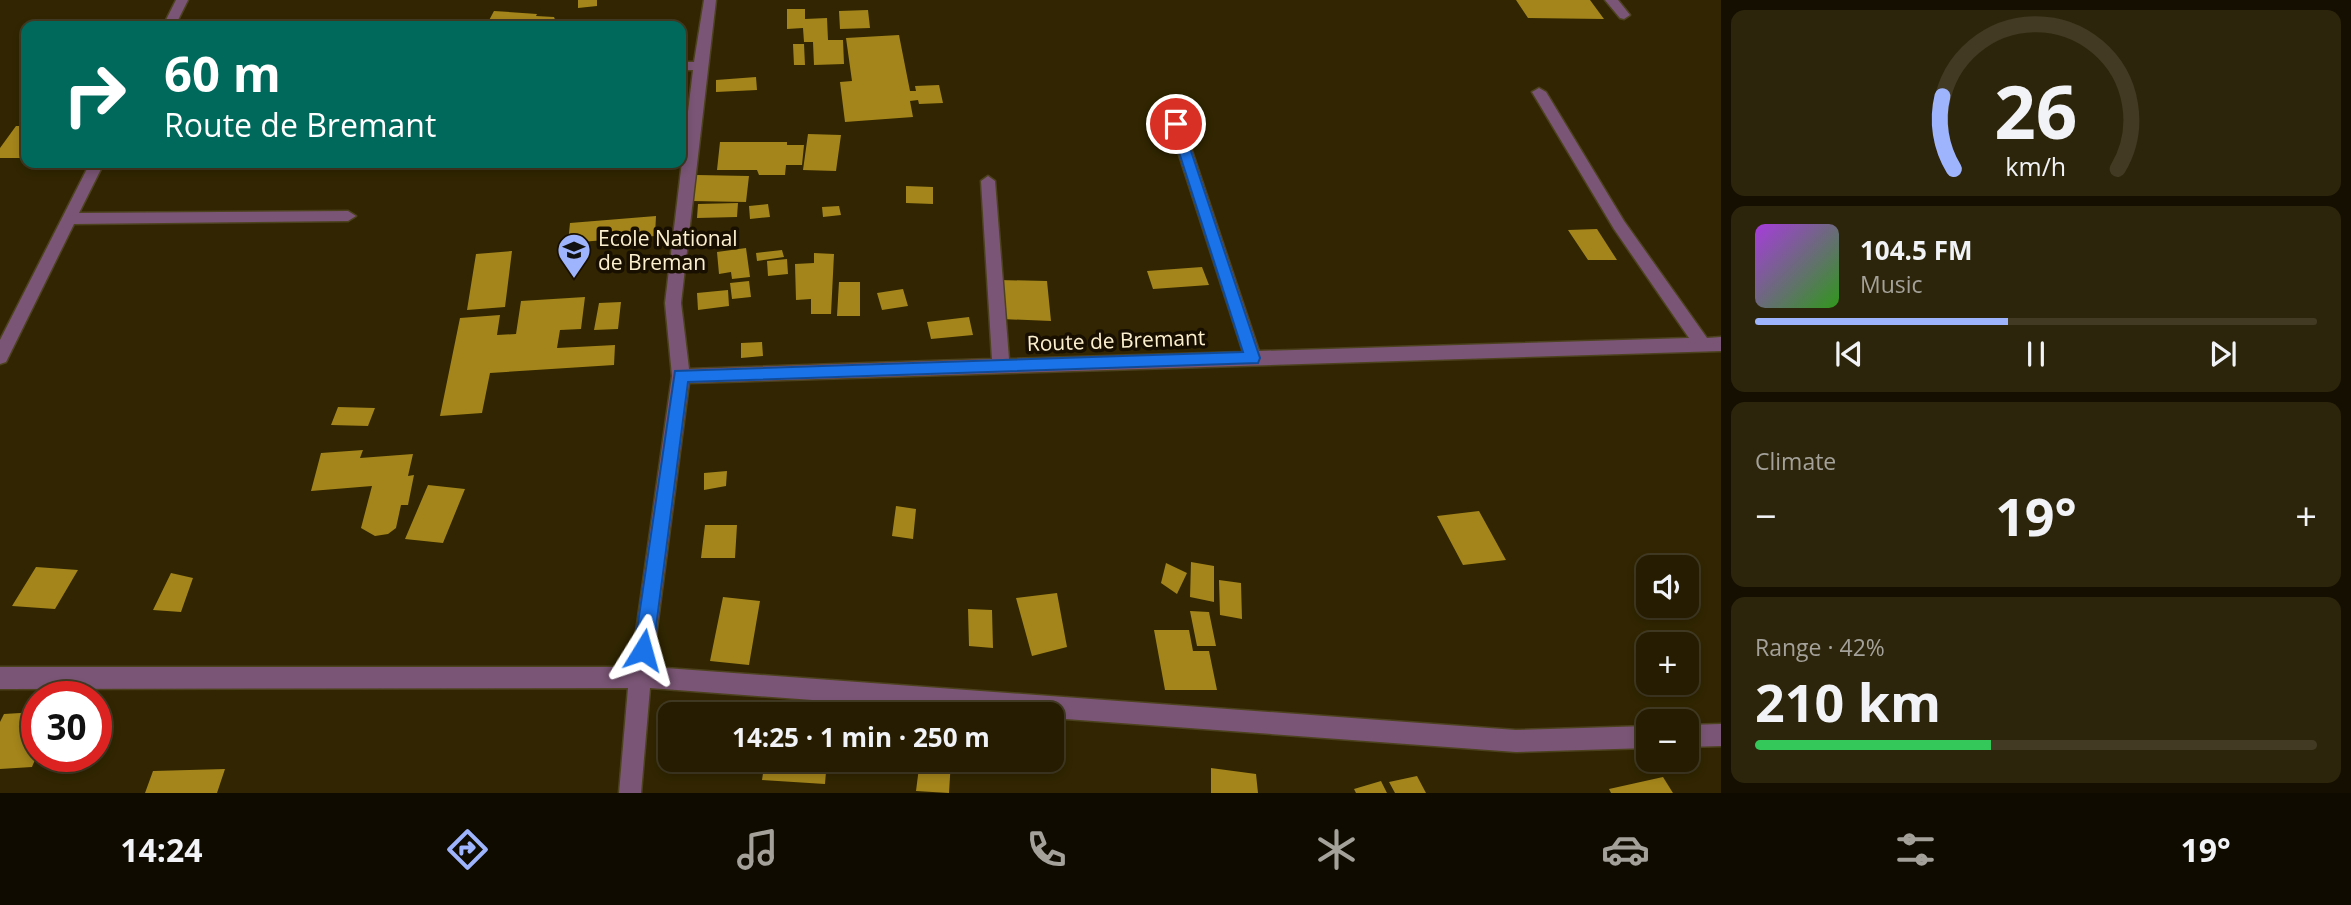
<!DOCTYPE html>
<html lang="en">
<head>
<meta charset="utf-8">
<style>
	:root { --surface:#251c01; --page:#2d250b; --text:#f1f3f6; --muted:#a3a199; --line:#423a23; --accent:#9eb4fd }
	body { margin:0; font-family:"Open Sans",sans-serif; background:var(--page); color:var(--text); height:100vh; display:flex; flex-direction:column; font-size:26px; white-space:nowrap }
	* { box-sizing:border-box; margin:0 }
	p { font-size:23px; color:var(--muted) }
	.icon { flex:none; width:38px; height:38px; fill:none; stroke:currentColor; stroke-width:2; stroke-linecap:round; stroke-linejoin:round }
	.map { position:relative; flex:1; overflow:hidden }
	.drawer { display:flex; flex-direction:column; gap:10px; padding:10px; background:#140f01; width:630px }
	.drawer>* { flex:none }
	.hud { position:absolute; left:21px; top:21px; width:665px; height:147px; border-radius:14px; box-shadow:0 4px 10px #0003,0 0 0 2px var(--line); background:#00695c; color:#fff; overflow:hidden }
	.fabs { position:absolute; left:1636px; top:555px; display:grid; gap:14px }
	.fabs a { display:grid; place-items:center; width:63px; height:63px; border-radius:14px; background:var(--surface); box-shadow:0 4px 10px #0003,0 0 0 2px var(--line); font-size:35px }
	.speed { position:absolute; left:21px; top:681px; display:flex; gap:14px; font-size:35px; font-weight:700; text-align:center }
	.speed>* { display:grid; place-content:center; width:91px; height:91px; border-radius:50%; background:var(--surface); box-shadow:0 4px 10px #0003,0 0 0 2px var(--line); line-height:1 }
	.speed .limit { border:10px solid #d22; background:#fff; color:#111 }
	.pin { position:absolute; display:grid; place-items:center; width:60px; height:60px; color:#fff; margin:-30px; border:4px solid #fff; border-radius:50%; box-shadow:0 2px 7px #0007 }
	.me { position:absolute; width:77px; margin:-38px; rotate:8deg; stroke-linejoin:round; filter:drop-shadow(0 0 5px #0008) }
	.turn { display:flex; align-items:center; gap:24px; height:147px; padding:0 28px; font-size:32px }
	.turn .icon { width:91px; height:91px; stroke-width:2.5 }
	.turn b { display:block; font-size:49px; line-height:60px }
	.big { font-size:52px; font-weight:700; line-height:1.1 }
	.drawer .card { flex:1; display:flex; flex-direction:column; justify-content:center; gap:10px; min-width:0; padding:0 24px; border-radius:14px; background:var(--page) }
	.drawer .dial { align-items:center; gap:0 }
	.dial svg { height:182px; overflow:visible; fill:none; stroke:var(--line); stroke-width:7; stroke-linecap:round; text-anchor:middle }
	.dial text { fill:var(--text); stroke:none }
	.song { display:flex; align-items:center; gap:21px }
	.cover { width:84px; height:84px; border-radius:10px; background:linear-gradient(135deg,hsl(280 70% 55%),hsl(110 70% 35%)) }
	.played { height:7px; border-radius:4px; background:linear-gradient(90deg,var(--accent) 45%,var(--line) 45%) }
	.keys { display:flex; justify-content:space-around; direction:ltr }
	.heat { display:flex; justify-content:space-between; align-items:center; font-size:38px; direction:ltr }
	.charge { height:10px; border-radius:5px; background:linear-gradient(90deg,#34c759 42%,var(--line) 0) }
	.trip { position:absolute; left:658px; top:702px; width:406px; height:70px; border-radius:14px; background:var(--surface); box-shadow:0 4px 10px #0003,0 0 0 2px var(--line); font-weight:700; line-height:70px; text-align:center }
	.dock { display:flex; height:112px; justify-content:space-around; align-items:center; background:#0f0b00; color:var(--muted) }
	.dock .icon { width:49px; height:49px }
	.dock .on { color:var(--accent) }
	.dock b { font-size:32px; color:var(--text) }
	main { display:flex; flex:1; min-height:0 }
	.map>svg:first-child { display:block }
	.building { fill:#a4851b }
	.lines { fill:none; stroke-linecap:round; stroke-linejoin:round }
	.minor-casing { stroke:#4d421e; stroke-width:3 }
	.minor { fill:#7a5575; fill-rule:evenodd }
	.route { fill:#1a73e8; stroke:#114b97; stroke-width:2 }
	.labels { text-anchor:middle; dominant-baseline:central; stroke-width:7; stroke-linejoin:round; paint-order:stroke }
	.poi-label { font-size:21px; fill:#fcf0cf; stroke:#180f00; text-anchor:start }
	.street-label { font-size:21px; fill:#fcf0cf; stroke:#180f00 }
</style>
</head>
<body>
<main>
<div class="map">
<svg width="1721" height="793" viewBox="0 0 1721 793">
	<rect width="100%" height="100%" fill="#312601"/>
	<path class="building" d="M578,0h19v6l-19,2z
		M1516,0h74l14,19 -76,-1z
		M787,9h18v10l22,-1 1,22h15l1,24 -30,1 -1,-23h-9l-1,-14 -16,1z
		M868,10l2,18 -30,1 -1,-18z
		M494,11l43,3 -1,2 18,1 2,5 -2,4h-68z
		M899,35l11,56h6l-1,-5 24,-1 4,18 -24,1 -1,-4 -8,1 3,16 -68,5 -5,-40 12,-1 -6,-43z
		M793,44h11l1,21h-11z
		M756,77l1,13 -41,2v-12z
		M16,126h10v32h-26v-10z
		M808,134l33,1 -5,36 -33,-1z
		M720,142h67v3h17l-2,20h-16l-1,10h-26l-2,-5h-40z
		M697,175l52,1 -3,26 -54,-1z
		M906,186l27,1v17l-27,-1z
		M738,203l-1,14 -40,1 1,-14z
		M768,204l2,13 -20,2 -1,-13z
		M839,206l2,9 -18,2 -1,-10z
		M656,216l-1,20 -87,7 2,-20z
		M1597,229l20,31h-29l-20,-30z
		M746,248l4,29 -18,2 -1,-7 -12,2 -2,-22z
		M782,250l2,7 -27,4 -1,-8z
		M512,251l-7,56 -38,3 9,-56z
		M814,253l20,1 -3,60h-20v-15l-15,1 -1,-36 19,-1z
		M787,259l1,15 -20,2 -1,-15z
		M1202,267l7,18 -56,4 -6,-18z
		M999,280l48,1 4,40 -50,-2z
		M749,281l2,16 -19,2 -2,-16z
		M839,282h21v34h-23z
		M903,289l5,17 -26,4 -5,-17z
		M728,290l1,16 -31,4 -1,-17z
		M585,297l-4,32 -21,1 -3,18 58,-3 -1,20 -124,8 -8,40 -42,3 20,-98 40,-3 -3,20 19,-1 5,-33z
		M621,302l-3,27 -24,1 5,-27z
		M969,317l4,18 -42,4 -4,-17z
		M762,342l1,14 -22,2v-15z
		M338,407l37,1 -7,18 -37,-1z
		M363,450l-3,8 53,-4 -5,22 6,-1 -6,30h-7l-5,23 -8,6 -13,2 -14,-8 11,-42 -61,5 10,-38z
		M727,471l-1,15 -22,4v-17z
		M428,485l37,4 -22,54 -38,-4z
		M896,506l20,3 -3,30 -21,-3z
		M1479,511l27,49 -43,5 -26,-49z
		M705,525h32l-2,33h-34z
		M1191,562l23,4v36l-24,-5z
		M1166,563l21,10 -10,21 -16,-11z
		M36,567l42,3 -23,39 -43,-3z
		M171,573l22,5 -12,34 -28,-2z
		M1219,580l22,3 1,36 -22,-4z
		M1057,593l10,54 -35,9 -16,-58z
		M723,597l37,4 -11,64 -39,-4z
		M968,609l24,1 1,38 -24,-2z
		M1190,611l19,1 7,34h-19z
		M1154,630h35l4,21h16l8,39h-52z
		M771,700l53,4 -1,10h-53z
		M37,712v43l-5,12 -32,2v-47l4,-8z
		M765,760h62l-2,24 -63,-4z
		M920,760h31l-2,33 -33,-2z
		M1211,768l45,6 2,19h-47z
		M225,769l-8,24h-72l8,-22z
		M1417,776l9,17h-31l-6,-11z
		M1663,777l10,16h-62l-2,-4z
		M1381,781l6,12h-31l-2,-4z"/>
	<g class="lines">
		<defs>
			<path id="minor" d="M176,0h12l-13,26h-12z
				M704,0h12l-35,303 8,66 303,-10 -11,-178 7,-5 7,5 14,178 234,-7 -74,-228 7,-5 7,5 76,227 430,-13 -75,-109 -82,-137 7,-4 7,4 78,129 83,117 14,-1v14l-1032,32 -37,284 864,63 132,-4v22l-132,4 -464,-34v-4h-52l-350,-26 -9,105h-22l9,-105 -628,1v-22h631l41,-291 -7,-73 28,-233h-12v-8h13z
				M1605,0h13l12,15 -6,4 -4,-1z
				M90,163h14l-25,50 269,-2 8,5 -8,5 -274,3 -68,138 -6,2v-24z
				M1721,724v22l-34,1v-22z"/>
		</defs>
		<use href="#minor" class="minor-casing"/>
		<use href="#minor" class="minor"/>
	</g>
	<path class="route" d="M1176,120l6,4 78,234 -2,5 -570,19 -35,268 -3,6 -7,3 -6,-3 -3,-6 41,-279 568,-19 -73,-228z"/>
	<defs>
		<symbol id="school-pin" viewBox="-11 -11 22 30"><path d="M0 17L-7.5 6A9.5 9.5 0 1 1 7.5 6Z" fill="#9eb4fd" stroke="#180f00"/><path d="M0-5L7-2L0 1L-7-2ZM-4 1L0 2.5L4 1V4Q0 6-4 4Z" fill="#111"/></symbol>
	</defs>
	<g fill-rule="evenodd">
		<use href="#school-pin" x="555" y="231" width="38" height="52"/>
	</g>
	<g class="labels">
		<g class="poi-label">
			<text x="598" y="238">Ecole National<tspan x="598" dy="24">de Breman</tspan></text>
		</g>
		<g class="street-label">
			<text transform="translate(1116 340) rotate(-2)">Route de Bremant</text>
		</g>
	</g>
</svg>
<div class="fabs">
<a><svg class="icon" aria-label="sound" viewBox="0 0 24 24"><path d="M4 9h4l5-4v14l-5-4H4zM17 9q2 3 0 6"/></svg></a>
<a>+</a>
<a>−</a>
</div>
<div class="speed"><div class="limit">30</div></div>
<div class="pin" style="left:1176px;top:124px;background:#d93025"><svg class="icon" aria-label="arrive" viewBox="0 0 24 24"><path d="M6 21V4h12l-3 4 3 4H6"/></svg></div>
<svg class="me" style="left:643px;top:650px" viewBox="-20 -20 40 40"><path d="M0-17L14 15 0 8-14 15z" fill="#1a73e8" stroke="#fff" stroke-width="4"/></svg>
<div class="trip">14:25 · 1 min · 250 m</div>
<div class="hud">
<div class="turn"><svg class="icon" aria-label="right" viewBox="0 0 24 24"><path d="M7 20v-9h11M14 6l5 5-5 5"/></svg><div><b>60 m</b>Route de Bremant</div></div>
</div>
</div>
<section class="drawer">
<div class="card dial"><svg viewBox="0 0 100 80">
<path d="M14 69A42 42 0 1 1 86 69"/>
<path d="M14 69A42 42 0 0 1 9 37" stroke="#9eb4fd"/>
<text x="50" y="56" font-size="32" font-weight="700">26</text>
<text x="50" y="72" font-size="11">km/h</text>
</svg></div>
<div class="card">
<div class="song"><i class="cover"></i><div><b>104.5 FM</b><p>Music</p></div></div>
<div class="played"></div>
<div class="keys"><svg class="icon" aria-label="previous" viewBox="0 0 24 24"><path d="M18 5L8 12l10 7zM5 5v14"/></svg><svg class="icon" aria-label="pause" viewBox="0 0 24 24"><path d="M8 5v14M16 5v14"/></svg><svg class="icon" aria-label="next" viewBox="0 0 24 24"><path d="M6 5l10 7-10 7zM19 5v14"/></svg></div>
</div>
<div class="card"><p>Climate</p>
<div class="heat"><a>−</a><b class="big">19°</b><a>+</a></div>
</div>
<div class="card"><p>Range · 42%</p><b class="big">210 km</b><div class="charge"></div></div>
</section>
</main>
<nav class="dock">
<b>14:24</b>
<svg class="icon on" aria-label="directions" viewBox="0 0 24 24"><path d="M12 3l9 9-9 9-9-9zM9 14v-3h6M13 9l2 2-2 2"/></svg>
<svg class="icon" aria-label="music" viewBox="0 0 24 24"><path d="M9 18V5l10-2v13"/><circle cx="6" cy="18" r="3"/><circle cx="16" cy="16" r="3"/></svg>
<svg class="icon" aria-label="phone" viewBox="0 0 24 24"><path d="M5 4h4l2 5-3 2q2 4 5 5l2-3 5 2v4C11 20 4 13 5 4z"/></svg>
<svg class="icon" aria-label="climate" viewBox="0 0 24 24"><path d="M12 3v18M4 7l16 10M4 17L20 7"/></svg>
<svg class="icon" aria-label="car" viewBox="0 0 24 24"><path d="M5 17H2v-5l4-1 3-4h7l3 4 3 1v5h-3M9 17h6M6 11h13"/><circle cx="7" cy="17" r="2"/><circle cx="17" cy="17" r="2"/></svg>
<svg class="icon" aria-label="filters" viewBox="0 0 24 24"><path d="M4 7h16M4 17h16"/><circle cx="9" cy="7" r="2"/><circle cx="15" cy="17" r="2"/></svg>
<b>19°</b>
</nav>
</body>
</html>
